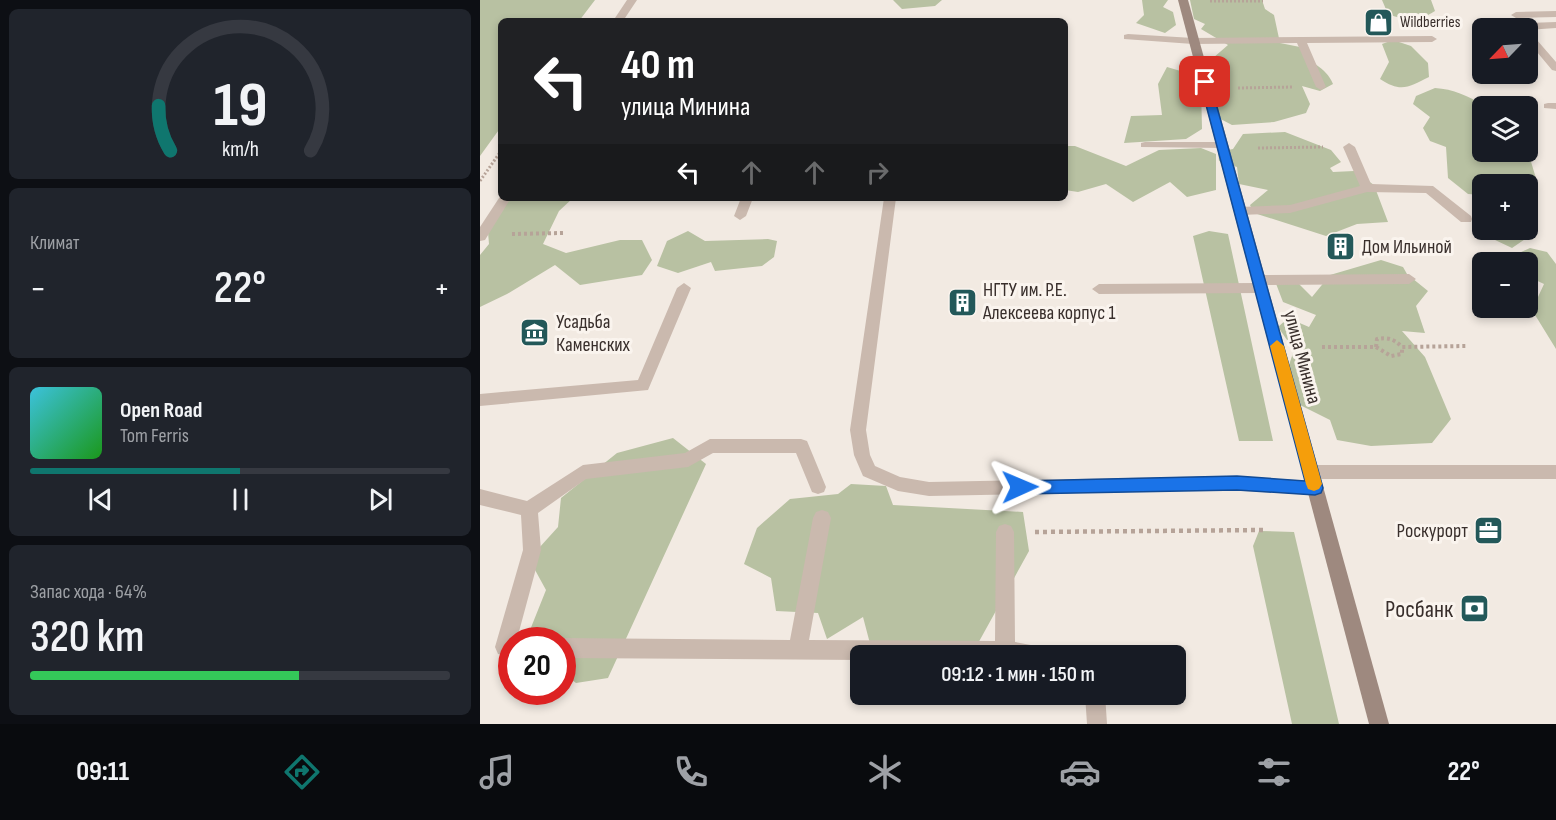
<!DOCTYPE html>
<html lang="ru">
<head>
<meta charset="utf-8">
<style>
	:root { --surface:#171b24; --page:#20242c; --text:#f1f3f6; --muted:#9ea1a6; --line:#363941; --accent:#0f766e }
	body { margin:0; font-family:"Sofia Sans Condensed",sans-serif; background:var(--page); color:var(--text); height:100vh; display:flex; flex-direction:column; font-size:22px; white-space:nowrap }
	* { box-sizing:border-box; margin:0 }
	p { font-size:20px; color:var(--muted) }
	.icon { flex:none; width:33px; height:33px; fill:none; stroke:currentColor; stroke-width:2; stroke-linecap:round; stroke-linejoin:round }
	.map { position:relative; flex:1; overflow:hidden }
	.details { display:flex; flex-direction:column; gap:9px; padding:9px; background:#0d0f14; width:480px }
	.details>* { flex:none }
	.guide { position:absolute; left:18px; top:18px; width:570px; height:183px; border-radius:9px; box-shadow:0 3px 9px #0003; background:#202124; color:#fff; overflow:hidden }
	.needle { width:39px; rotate:245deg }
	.tools { position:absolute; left:992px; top:18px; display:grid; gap:12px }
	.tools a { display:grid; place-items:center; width:66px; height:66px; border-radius:9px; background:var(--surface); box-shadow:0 3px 9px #0003; font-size:30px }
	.speed { position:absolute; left:18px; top:627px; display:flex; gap:12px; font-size:30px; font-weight:700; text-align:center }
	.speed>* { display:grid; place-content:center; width:78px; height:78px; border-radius:50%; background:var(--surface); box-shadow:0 3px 9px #0003; line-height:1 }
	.speed .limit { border:9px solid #d22; background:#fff; color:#111 }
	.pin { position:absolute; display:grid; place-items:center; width:51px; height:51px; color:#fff; margin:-26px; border-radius:12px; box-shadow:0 3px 9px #0006 }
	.me { position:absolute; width:66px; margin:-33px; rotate:89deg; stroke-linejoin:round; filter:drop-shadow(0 0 4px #0008) }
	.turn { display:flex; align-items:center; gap:21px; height:126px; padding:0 24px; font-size:27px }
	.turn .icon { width:78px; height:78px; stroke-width:2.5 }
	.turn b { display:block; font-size:42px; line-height:51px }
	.lanes { display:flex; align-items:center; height:57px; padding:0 24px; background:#0003; justify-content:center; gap:30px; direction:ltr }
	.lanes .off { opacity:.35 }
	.big { font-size:45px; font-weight:600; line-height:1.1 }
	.details .card { flex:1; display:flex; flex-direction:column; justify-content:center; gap:9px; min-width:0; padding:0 21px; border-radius:9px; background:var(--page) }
	.details .dial { align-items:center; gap:0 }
	.dial svg { height:156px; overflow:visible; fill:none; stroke:var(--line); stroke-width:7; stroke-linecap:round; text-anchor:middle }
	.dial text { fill:var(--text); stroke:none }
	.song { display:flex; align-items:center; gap:18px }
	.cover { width:72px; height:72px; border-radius:9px; background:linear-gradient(135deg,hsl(190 70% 55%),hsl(120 70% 35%)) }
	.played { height:6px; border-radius:3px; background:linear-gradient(90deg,var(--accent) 50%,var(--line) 50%) }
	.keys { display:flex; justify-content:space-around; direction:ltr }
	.heat { display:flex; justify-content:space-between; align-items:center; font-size:33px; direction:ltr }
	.charge { height:9px; border-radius:4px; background:linear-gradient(90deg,#34c759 64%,var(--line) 0) }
	.trip { position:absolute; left:370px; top:645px; width:336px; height:60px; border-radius:9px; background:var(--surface); box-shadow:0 3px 9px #0003; font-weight:600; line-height:60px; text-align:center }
	.menu { display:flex; height:96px; justify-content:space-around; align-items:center; background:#090b0e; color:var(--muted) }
	.menu .icon { width:42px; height:42px }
	.menu .selected { color:var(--accent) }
	.menu b { font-size:27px; color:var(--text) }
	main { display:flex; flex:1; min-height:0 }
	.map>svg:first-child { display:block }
	.green { fill:#b8c1a2 }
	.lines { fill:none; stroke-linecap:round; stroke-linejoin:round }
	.path-far2 { stroke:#b6a398; stroke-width:3; stroke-dasharray:2 2; stroke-linecap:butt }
	.path-far1 { stroke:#b6a398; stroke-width:4; stroke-dasharray:3 3; stroke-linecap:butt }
	.path { stroke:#b6a398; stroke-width:4.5; stroke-dasharray:4 4; stroke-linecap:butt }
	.lane { fill:#cab9ae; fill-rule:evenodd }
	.street { fill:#cab9ae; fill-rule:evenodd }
	.secondary { fill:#9e897f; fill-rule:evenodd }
	.route { fill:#1a73e8; stroke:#114b97; stroke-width:1.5 }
	.slow { fill:#f59e0b }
	.labels { text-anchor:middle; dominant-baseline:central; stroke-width:6; stroke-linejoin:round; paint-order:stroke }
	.far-poi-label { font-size:16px; fill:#392f2c; stroke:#faf4ee; text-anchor:start }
	.poi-label { font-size:20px; fill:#392f2c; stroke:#faf4ee; text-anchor:start }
	.street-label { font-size:20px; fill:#392f2c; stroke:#faf4ee }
	.near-poi-label { font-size:24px; fill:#392f2c; stroke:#faf4ee; text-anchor:end }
</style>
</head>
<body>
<main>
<section class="details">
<div class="card dial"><svg viewBox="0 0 100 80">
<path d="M14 69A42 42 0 1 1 86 69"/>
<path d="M14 69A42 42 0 0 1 8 46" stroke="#0f766e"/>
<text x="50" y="56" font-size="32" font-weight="700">19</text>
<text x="50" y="72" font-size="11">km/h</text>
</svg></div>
<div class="card"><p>Климат</p>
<div class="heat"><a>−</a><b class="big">22°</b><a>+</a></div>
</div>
<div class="card">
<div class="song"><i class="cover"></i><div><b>Open Road</b><p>Tom Ferris</p></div></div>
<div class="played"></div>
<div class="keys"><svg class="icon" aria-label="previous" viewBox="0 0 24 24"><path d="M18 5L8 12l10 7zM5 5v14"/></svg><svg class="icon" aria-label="pause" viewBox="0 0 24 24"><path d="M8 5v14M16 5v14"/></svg><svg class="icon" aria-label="next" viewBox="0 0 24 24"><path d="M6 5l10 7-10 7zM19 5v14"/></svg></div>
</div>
<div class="card"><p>Запас хода · 64%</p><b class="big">320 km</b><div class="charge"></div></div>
</section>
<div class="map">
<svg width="1076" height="724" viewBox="0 0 1076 724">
	<rect width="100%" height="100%" fill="#f2eae2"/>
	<path class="green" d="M0,0h115l-16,21h-78v106l-21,29z
		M413,0h49l-7,6 -33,3z
		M662,0h26l-5,7 10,5 3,13 -11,8 -29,-10 8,-8z
		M710,0h72l3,9 9,6 6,28 20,4c8,17 26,19 33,37l-13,7 -18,-5 8,18 -4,9 -32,9 -42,3 -21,-11 -9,-36 16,-13 -5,-7 15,-13 -27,-16 4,-5 -11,-5z
		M902,0h49l4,11c-17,11 -29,10 -47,3z
		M913,40l18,6 17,17 1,14c-20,10 -28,16 -49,2l9,-17 -7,-18z
		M687,67l17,5 17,13 1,44 -16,10 -62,4 7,-27 31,-1 -4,-31z
		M955,88c18,1 34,8 49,18h-2v46h33l14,3 9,30 -11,4v-5h-45v11l-14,-1 -20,-16 -2,-31 -16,-6 -7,-13 7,-11 -17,-13 3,-8z
		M805,132l46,18 10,12 -11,6 3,4 21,-1 20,14 14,37 -31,2 -31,12 -72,-23 -4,-8 18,-15 -29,-6 -2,-17 -18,-6 -1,-9 15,-3 10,-15z
		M585,146h10l51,20 33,-16 42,-2 15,6v36l-29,7 -17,-15 -37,20 -27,-18 -28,8 -13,-2z
		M27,198h66l-14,13 -16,33 23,9 54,-13h22l10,20 -10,15 -62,10 -25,-20 -48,29 -27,13v-52l9,-11 -2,-24z
		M1047,228l4,7 -19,13 -19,-9 3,-9z
		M208,231l17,10 63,-2 9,2 -3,16 -12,9 -47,5 -4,-9 -33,11 -21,-7 10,-25z
		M729,231l19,3 45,207h-34l-46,-205z
		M1050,248l17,4 9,12v85l-24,-39 12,-26 -17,-8v-14h-4l-4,-9z
		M901,260l22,7 4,7 21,17 -12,15 9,27 -23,-2 23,26 26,62 -19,24 -61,3 -34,-6 -7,-20 -34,-17 -8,-35 6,-18 -16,-23 10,-9 21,9 7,-12 -33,-13 -8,-21h21l16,16 18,-22z
		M193,438l33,26 -98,214 -32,5 -13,-10 -1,-33h-36l20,-50 -17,-31 29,-32 3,-29 56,-45z
		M371,484l35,2 7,19 130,7 6,39 -58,105 -98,-1 -10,-38 -36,22 -9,-26 -42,-2 -5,-33 -27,-14 13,-36 33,-29 48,-5z
		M779,531l35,1 45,192h-47l-39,-178z"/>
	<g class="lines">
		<path class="path-far2" d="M730,1h53
			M758,88l56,-1
			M778,148l65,-1
			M0,181l21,-30"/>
		<path class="path-far1" d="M32,234l51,-1
			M842,347h54l15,9 11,-2v-7l64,-1
			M896,347l1,-8c11,-2 17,0 25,8"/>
		<path class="path" d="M555,532l230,-2"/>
		<path class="lane" d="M1076,11v6l-40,1 -5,-3 5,-3z
			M1076,22v6l-29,2v-2h-7l8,-5z
			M1047,31l3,1 26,30v9l-4,-1 -25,-30z
			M648,34l65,4 239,-2 5,3 -5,3 -125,1 19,44 -5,3 -5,-3 -19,-44 -104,1 -69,-5v-4z
			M1068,103h8v6l-12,-1v-4z
			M665,142h77l6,3 -6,3 -81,-1v-4z
			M869,143l6,4 16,37 62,2 38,30 1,3 -1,3h-10l-35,-29 -59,-1 -77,21 -50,2 -6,-4 6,-4 50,-2 70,-19 -17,-39z
			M261,198h12l-7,18 -6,4 -6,-4z
			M404,198h12l-30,232 4,25 5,11 25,11 29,5 296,-6 90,5 6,2 2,5 -2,5 -6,2 -90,-5 -296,6 -31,-5 -35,-15 -9,-21 -4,-25z
			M929,274l7,5 -7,5 -143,1 2,3 -2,4 -5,1 -162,1 -7,-5 7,-5 156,-1 -2,-3 2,-3 5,-2z
			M204,283l7,5 -43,102 -168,16v-12l158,-14 39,-92z
			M230,439h91l6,2 19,46 -2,5 -6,2 -6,-2 -16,-39h-83l-25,14 -102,12 -48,34 3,37 -24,89 2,1h-7v17l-14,-3 -3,-7 28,-97 -2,-35 -41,-10v-16l47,12 56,-36 102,-12z
			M831,465h245v14h-245l-6,-2 -2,-5 2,-5z
			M342,510l6,2 3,6 -22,122 186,1 1,-109 3,-6 6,-2 6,2 3,6 1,110 37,7 3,7h-194v4l-299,-2v-18h-5l5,-2 228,2 23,-122 3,-6z
			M605,694h20l2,30h-20z"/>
		<path class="street" d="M147,0h10l-14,21h-10z
			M21,195v3h10l-26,42 -5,1v-14z"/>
		<path class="secondary" d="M698,0h10l201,724h-20z"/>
	</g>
	<path class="route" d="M725,79l5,3 113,406 -2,5 -6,2 -78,-5 -217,4 -5,-2 -2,-5 2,-4 5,-2 217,-5 68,5 -105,-399z"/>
	<path class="slow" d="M797,340l7,6 38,138 -3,5 -5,2 -6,-2 -2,-5 -36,-138z"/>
	<defs>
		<symbol id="shop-square" viewBox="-11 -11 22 22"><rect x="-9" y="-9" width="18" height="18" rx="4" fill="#235859" stroke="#faf4ee"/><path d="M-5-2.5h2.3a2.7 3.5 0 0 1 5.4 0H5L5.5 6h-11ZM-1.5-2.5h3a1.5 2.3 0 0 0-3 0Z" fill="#fff"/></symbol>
		<symbol id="building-square" viewBox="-11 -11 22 22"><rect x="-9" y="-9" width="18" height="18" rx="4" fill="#235859" stroke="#faf4ee"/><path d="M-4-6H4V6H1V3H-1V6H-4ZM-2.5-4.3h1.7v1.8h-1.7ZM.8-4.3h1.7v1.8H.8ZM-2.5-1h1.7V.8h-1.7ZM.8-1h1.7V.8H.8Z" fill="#fff"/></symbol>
		<symbol id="museum-square" viewBox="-11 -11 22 22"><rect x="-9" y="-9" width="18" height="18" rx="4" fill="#235859" stroke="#faf4ee"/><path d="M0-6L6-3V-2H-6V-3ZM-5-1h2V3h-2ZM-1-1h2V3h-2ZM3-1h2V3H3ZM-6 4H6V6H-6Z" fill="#fff"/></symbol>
		<symbol id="office-square" viewBox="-11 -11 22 22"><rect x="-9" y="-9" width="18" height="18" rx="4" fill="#235859" stroke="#faf4ee"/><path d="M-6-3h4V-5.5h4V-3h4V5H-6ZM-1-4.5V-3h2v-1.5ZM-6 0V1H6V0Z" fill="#fff"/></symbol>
		<symbol id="bank-square" viewBox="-11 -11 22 22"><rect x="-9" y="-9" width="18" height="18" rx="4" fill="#235859" stroke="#faf4ee"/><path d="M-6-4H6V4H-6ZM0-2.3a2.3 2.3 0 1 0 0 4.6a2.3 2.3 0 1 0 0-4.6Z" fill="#fff"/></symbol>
	</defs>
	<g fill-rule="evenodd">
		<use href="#shop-square" x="882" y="6" width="33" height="33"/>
		<use href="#building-square" x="844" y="230" width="33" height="33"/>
		<use href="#building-square" x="466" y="286" width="33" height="33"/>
		<use href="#museum-square" x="38" y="316" width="33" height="33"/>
		<use href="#office-square" x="992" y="514" width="33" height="33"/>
		<use href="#bank-square" x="978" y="592" width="33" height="33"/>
	</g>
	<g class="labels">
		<g class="far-poi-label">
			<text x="920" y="22">Wildberries</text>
		</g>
		<g class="poi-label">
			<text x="882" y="247">Дом Ильиной</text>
			<text x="503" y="290">НГТУ им. Р.Е.<tspan x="503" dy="23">Алексеева корпус 1</tspan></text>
			<text x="76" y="322">Усадьба<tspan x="76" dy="23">Каменских</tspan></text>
			<text x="988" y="531" text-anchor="end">Роскурорт</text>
		</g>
		<g class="street-label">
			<text transform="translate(822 357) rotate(75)">улица Минина</text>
		</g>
		<g class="near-poi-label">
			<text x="973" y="609">Росбанк</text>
		</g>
	</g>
</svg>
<div class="tools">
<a><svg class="needle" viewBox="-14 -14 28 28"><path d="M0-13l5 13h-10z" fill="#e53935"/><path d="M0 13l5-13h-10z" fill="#9ea1a6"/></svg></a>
<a><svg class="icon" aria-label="layers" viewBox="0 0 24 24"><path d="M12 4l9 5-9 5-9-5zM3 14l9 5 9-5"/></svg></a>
<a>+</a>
<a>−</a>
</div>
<div class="speed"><div class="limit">20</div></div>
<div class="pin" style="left:725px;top:82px;background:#d93025"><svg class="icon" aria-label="arrive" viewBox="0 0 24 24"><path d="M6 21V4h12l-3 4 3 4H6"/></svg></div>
<svg class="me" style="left:540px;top:487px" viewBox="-20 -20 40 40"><path d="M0-17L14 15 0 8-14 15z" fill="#1a73e8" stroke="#fff" stroke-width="4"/></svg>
<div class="trip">09:12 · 1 мин · 150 m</div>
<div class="guide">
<div class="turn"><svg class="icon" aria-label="left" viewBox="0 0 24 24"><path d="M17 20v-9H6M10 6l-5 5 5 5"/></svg><div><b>40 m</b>улица Минина</div></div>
<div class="lanes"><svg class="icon" aria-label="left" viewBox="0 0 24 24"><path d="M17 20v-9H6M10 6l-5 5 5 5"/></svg><svg class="icon off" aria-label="ahead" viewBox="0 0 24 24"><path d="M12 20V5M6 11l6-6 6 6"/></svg><svg class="icon off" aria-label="ahead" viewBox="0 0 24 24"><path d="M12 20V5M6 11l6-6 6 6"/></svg><svg class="icon off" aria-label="right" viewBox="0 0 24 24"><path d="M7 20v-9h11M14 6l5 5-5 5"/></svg></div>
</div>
</div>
</main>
<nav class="menu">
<b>09:11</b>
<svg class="icon selected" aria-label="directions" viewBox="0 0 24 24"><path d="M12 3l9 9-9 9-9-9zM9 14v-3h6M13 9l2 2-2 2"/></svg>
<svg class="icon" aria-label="music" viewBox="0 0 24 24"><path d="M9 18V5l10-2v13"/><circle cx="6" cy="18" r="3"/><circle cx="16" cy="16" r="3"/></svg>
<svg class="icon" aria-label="phone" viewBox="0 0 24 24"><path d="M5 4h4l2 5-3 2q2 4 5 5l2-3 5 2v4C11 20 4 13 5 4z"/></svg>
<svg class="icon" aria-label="climate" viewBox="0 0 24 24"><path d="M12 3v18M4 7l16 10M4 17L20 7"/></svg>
<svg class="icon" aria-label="car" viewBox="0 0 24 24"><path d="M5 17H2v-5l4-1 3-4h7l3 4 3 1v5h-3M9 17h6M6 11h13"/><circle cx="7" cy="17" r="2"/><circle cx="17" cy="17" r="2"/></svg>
<svg class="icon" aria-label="filters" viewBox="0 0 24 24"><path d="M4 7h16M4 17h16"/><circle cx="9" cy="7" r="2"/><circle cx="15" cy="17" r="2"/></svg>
<b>22°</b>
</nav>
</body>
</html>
